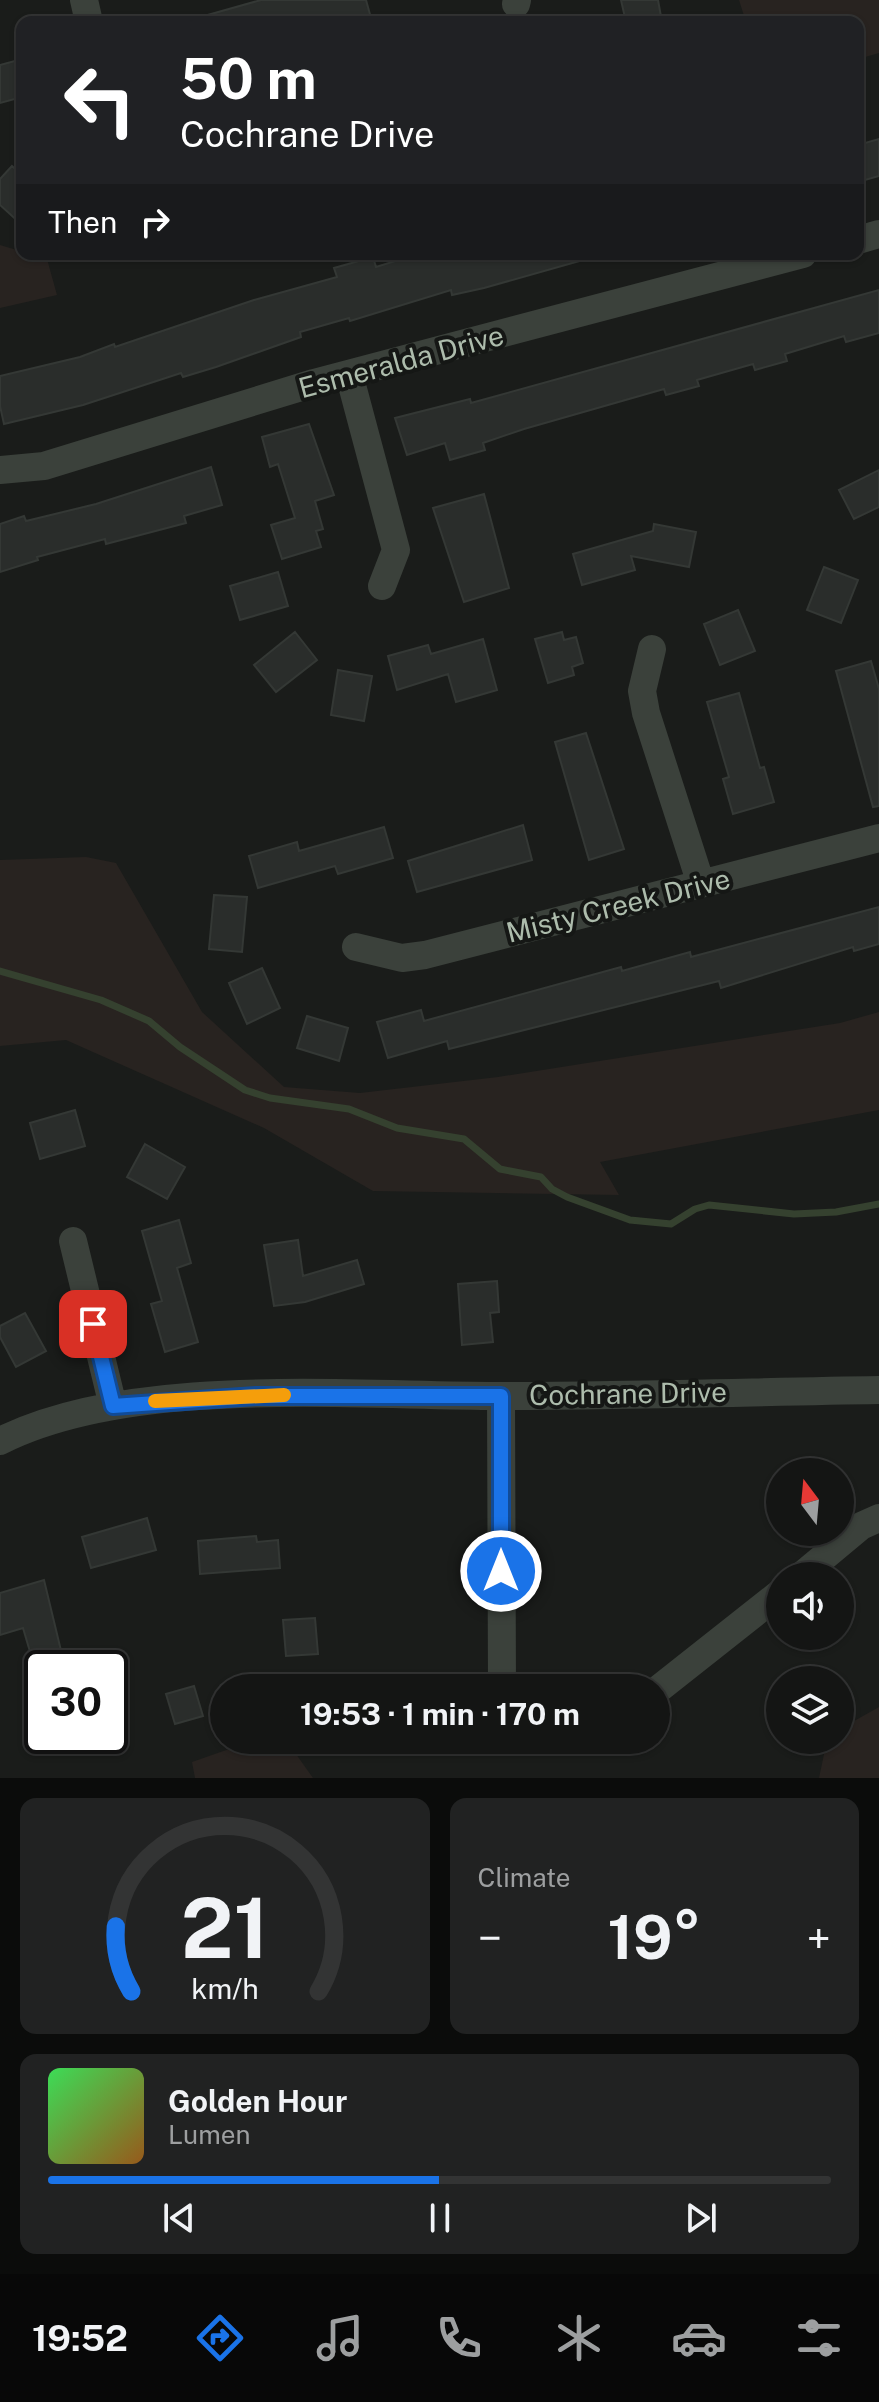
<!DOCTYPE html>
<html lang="en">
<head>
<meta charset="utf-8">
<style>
	:root { --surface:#141514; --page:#212222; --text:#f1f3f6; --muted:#9d9fa0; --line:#333434; --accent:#1a73e8 }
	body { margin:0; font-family:"Public Sans",sans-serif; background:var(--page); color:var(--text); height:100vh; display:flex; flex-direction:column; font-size:30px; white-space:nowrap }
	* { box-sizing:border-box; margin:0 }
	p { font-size:26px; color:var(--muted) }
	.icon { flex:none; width:44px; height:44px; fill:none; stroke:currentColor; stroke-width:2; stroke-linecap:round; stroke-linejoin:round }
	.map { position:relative; height:1778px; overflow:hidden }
	.drawer { display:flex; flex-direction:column; gap:20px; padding:20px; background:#0b0c0b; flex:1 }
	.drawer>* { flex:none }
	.guide { position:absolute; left:16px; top:16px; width:848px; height:244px; border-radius:16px; box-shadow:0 2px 6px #0004,0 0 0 2px var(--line); background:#202124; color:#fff; overflow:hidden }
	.needle { width:52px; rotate:344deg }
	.tools { position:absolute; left:766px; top:1458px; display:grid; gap:16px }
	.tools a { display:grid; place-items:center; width:88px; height:88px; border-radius:50%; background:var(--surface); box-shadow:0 2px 6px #0004,0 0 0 2px var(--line); font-size:40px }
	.speed { position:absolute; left:24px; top:1650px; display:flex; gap:16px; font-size:40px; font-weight:700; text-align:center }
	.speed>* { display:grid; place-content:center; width:104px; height:104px; border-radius:50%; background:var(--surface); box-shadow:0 2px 6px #0004,0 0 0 2px var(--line); line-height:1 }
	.speed .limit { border:4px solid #111; border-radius:12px; background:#fff; color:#111 }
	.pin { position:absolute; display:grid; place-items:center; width:68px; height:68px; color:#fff; margin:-34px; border-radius:16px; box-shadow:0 4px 12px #0006 }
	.me { position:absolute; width:88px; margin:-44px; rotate:0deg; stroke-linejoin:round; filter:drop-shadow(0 0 6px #0008) }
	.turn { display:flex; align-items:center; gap:28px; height:168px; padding:0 32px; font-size:36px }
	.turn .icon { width:104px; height:104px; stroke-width:2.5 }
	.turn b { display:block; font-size:56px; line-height:68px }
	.then { display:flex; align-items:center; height:76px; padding:0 32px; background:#0003; gap:16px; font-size:30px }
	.big { font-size:60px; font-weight:700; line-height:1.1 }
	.drawer .widget { flex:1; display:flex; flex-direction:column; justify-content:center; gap:12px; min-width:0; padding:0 28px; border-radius:16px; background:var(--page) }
	.drawer .dial { align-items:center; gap:0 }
	.dial svg { height:208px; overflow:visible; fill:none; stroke:var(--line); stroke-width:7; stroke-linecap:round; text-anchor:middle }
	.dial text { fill:var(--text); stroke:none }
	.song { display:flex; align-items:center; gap:24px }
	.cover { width:96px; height:96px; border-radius:12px; background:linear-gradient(135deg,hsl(130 70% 55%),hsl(30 70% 35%)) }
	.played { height:8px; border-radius:4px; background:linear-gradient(90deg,var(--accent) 50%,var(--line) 50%) }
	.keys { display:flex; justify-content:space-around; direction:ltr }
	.heat { display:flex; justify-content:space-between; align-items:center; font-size:44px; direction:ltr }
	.drawer .tiles { flex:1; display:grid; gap:20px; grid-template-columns:1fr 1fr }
	.widget:last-child { grid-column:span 2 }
	.trip { position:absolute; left:210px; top:1674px; width:460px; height:80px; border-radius:40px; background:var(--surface); box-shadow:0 2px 6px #0004,0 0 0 2px var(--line); font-weight:700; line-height:80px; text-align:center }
	.tab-bar { display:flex; height:128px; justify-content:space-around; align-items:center; background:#080808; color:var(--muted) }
	.tab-bar .icon { width:56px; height:56px }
	.tab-bar .current { color:var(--accent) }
	.tab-bar b { font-size:36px; color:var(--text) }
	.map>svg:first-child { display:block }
	.green { fill:#282320 }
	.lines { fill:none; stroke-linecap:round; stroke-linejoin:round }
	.stream { stroke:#35412f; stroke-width:7 }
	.building { fill:#2a2d2b; stroke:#343835; stroke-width:2 }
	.minor { stroke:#3b413b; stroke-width:28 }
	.route-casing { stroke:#114b97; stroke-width:20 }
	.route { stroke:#1a73e8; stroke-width:14 }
	.slow { stroke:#f59e0b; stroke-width:14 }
	.labels { text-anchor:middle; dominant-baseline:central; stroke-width:8; stroke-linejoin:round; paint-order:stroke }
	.street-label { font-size:28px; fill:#adbcac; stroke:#151715 }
</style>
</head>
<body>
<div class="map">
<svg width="879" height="1778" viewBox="0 0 879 1778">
	<rect width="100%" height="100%" fill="#1a1c1a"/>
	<path class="green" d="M739,0h140v53l-21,6v-37h-112z
		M0,245l47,14 10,36 -57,13z
		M86,857l30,6 86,149 82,75 76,6 138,-16 342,-54 39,-11v98l-279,52 19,33 -246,-4 -109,-63 -198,-88 -66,6v-186z
		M879,1707v71h-60l8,-38h13v-11z
		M255,1740h31l27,38h-118l-3,-16z"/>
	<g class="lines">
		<path class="stream" d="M0,971l101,29 48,21 31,26 65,43 25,8 79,11 48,19 67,11 36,30 41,8 11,12 15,8 63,23 41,4 24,-15 14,-4 85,9 42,-2 43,-8"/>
	</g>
	<path class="building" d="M261,0h105l5,18 -16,4h-150l-1,-6z
		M621,0h37l4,22h-36z
		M22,59v38l-22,6v-38z
		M879,139v37l-21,6v-37z
		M12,166l10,9v50l-22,-20v-26z
		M418,254h164l1,6 -99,28 -32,7 -1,-5 -101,31 -1,-3 -49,14 1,5 -85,30 -33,10 -2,-4 -98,32 -79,19 -4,-18v-30l80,-19 34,-13 1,3 139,-47 83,-23 -3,-9 39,-11 3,10z
		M879,290v43l-33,9 -2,-6 -59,18 2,7 -32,9 -2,-6 -56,16 2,6 -33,9 -2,-6 -140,40 -41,14 2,7 -35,10 -5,-17 -38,12 -12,-37 75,-19 1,4z
		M309,424l25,71 -19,6 8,28 -7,2 5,16 -39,12 -11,-34 24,-7 -17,-54 -8,3 -8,-30z
		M211,467l11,38 -38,11 2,7 -80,21 -1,-5 -68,18 1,3 -38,12v-48l24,-8 2,5 70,-17z
		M879,470v37l-25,12 -15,-29z
		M484,494l25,94 -45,14 -31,-94z
		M654,524l42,8 -7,35 -58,-11 4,14 -53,15 -9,-31 80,-23z
		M824,567l34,13 -17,43 -34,-13z
		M278,572l10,34 -48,14 -10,-34z
		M738,610l17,41 -35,14 -16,-41z
		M295,632l22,28 -41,32 -22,-27z
		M562,632l2,8 12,-3 7,26 -11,4 2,8 -26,8 -13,-44z
		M483,639l14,51 -41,12 -8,-28 -51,16 -9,-34 40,-11 3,9z
		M871,661l8,28v117l-6,1 -37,-136z
		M338,670l34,6 -8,45 -33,-6z
		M739,693l21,75 4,-1 10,35 -41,12 -10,-35 6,-2 -22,-75z
		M586,733l38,116 -35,11 -34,-118z
		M523,825l9,35 -115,32 -9,-31z
		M384,827l9,31 -55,16 -3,-8 -77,22 -9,-32 48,-14 2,9z
		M214,895l33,2 -5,55 -33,-3z
		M879,907v37l-25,7 -1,-4 -132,41 -2,-7 -270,68 -2,-8 -59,17 -11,-36 44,-12 3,11 197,-54 1,4 68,-19 1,5z
		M262,968l18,40 -33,16 -18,-41z
		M307,1016l41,12 -9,33 -42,-13z
		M75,1110l10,36 -45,13 -10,-36z
		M145,1144l40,23 -18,32 -40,-22z
		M179,1220l12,43 -14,5 21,74 -33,10 -14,-48 11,-3 -20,-70z
		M298,1240l5,36 54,-16 7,24 -59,18 -31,4 -10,-61z
		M497,1281l2,31 -9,1 3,29 -31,3 -4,-61z
		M25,1313l21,38 -30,16 -16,-30v-11z
		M147,1518l9,32 -65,18 -9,-31z
		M256,1536l1,6 21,-2 2,28 -80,6 -2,-33z
		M44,1580l20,83 -28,9 -13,-44 -23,7v-42z
		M315,1618l3,36 -32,2 -3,-36z
		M194,1686l9,30 -28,8 -9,-30z"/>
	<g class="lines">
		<path class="minor" d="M84,0l5,22
			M516,4l1,-4
			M858,240l21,-6
			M349,374l47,176 -14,36
			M0,470l44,-4 270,-83 489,-129
			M652,649l-10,42 4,22 55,171
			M356,947l46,11 23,-3 454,-117
			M73,1241l40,165
			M501,1396l1,292
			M0,1441c131,-66 351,-45 497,-45 127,0 255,-4 382,-6
			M801,1576l60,-50 18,-8
			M656,1691l124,-98"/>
	</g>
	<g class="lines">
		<defs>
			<path id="route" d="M93,1324l20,82 143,-10h245v175"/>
		</defs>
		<use href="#route" class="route-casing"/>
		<use href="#route" class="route"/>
		<path class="slow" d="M155,1401l129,-6"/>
	</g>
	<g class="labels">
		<g class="street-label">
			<text transform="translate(401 361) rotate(-15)">Esmeralda Drive</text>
			<text transform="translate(618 905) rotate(-14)">Misty Creek Drive</text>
			<text transform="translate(628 1393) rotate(-1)">Cochrane Drive</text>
		</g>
	</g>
</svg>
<div class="tools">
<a><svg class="needle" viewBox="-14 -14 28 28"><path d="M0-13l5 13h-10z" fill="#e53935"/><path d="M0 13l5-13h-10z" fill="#9d9fa0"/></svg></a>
<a><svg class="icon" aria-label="sound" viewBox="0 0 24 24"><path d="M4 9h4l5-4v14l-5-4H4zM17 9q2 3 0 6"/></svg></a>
<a><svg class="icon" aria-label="layers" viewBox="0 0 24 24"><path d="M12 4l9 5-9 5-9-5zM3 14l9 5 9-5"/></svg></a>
</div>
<div class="speed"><div class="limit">30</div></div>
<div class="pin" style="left:93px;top:1324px;background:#d93025"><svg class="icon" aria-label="arrive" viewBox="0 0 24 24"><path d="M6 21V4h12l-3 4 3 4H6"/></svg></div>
<svg class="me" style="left:501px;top:1571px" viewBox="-20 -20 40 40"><circle r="17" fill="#1a73e8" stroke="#fff" stroke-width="3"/><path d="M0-11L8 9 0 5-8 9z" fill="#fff"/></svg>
<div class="trip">19:53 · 1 min · 170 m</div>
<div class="guide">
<div class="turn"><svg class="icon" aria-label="left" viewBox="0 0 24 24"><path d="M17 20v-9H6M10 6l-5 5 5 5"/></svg><div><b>50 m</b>Cochrane Drive</div></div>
<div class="then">Then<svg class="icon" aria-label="right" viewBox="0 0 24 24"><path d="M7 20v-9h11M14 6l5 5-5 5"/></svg></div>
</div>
</div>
<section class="drawer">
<div class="tiles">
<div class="widget dial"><svg viewBox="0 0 100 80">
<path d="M14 69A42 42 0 1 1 86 69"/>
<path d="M14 69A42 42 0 0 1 8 44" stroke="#1a73e8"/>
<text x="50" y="56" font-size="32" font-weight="700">21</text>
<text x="50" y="72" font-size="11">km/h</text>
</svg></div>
<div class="widget"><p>Climate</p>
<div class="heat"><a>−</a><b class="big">19°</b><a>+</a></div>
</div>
<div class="widget">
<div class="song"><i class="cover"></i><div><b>Golden Hour</b><p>Lumen</p></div></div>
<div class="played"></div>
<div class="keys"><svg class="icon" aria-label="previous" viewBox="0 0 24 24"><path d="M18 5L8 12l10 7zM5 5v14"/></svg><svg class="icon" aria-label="pause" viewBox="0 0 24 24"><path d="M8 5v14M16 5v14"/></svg><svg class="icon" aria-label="next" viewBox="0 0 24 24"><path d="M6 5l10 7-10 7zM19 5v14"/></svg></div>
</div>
</div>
</section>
<nav class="tab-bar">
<b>19:52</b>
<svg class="icon current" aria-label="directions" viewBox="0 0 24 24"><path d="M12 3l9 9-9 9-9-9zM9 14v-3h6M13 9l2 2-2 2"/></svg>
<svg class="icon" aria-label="music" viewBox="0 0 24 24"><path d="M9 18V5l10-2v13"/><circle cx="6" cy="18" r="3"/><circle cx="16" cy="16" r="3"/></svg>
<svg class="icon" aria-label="phone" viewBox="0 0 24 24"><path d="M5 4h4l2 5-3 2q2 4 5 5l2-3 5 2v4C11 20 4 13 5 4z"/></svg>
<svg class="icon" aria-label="climate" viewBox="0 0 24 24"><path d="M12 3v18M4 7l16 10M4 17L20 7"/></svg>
<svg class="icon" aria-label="car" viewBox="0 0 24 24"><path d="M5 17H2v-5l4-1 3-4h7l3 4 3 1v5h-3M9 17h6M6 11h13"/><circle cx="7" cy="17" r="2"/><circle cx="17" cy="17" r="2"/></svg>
<svg class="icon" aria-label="filters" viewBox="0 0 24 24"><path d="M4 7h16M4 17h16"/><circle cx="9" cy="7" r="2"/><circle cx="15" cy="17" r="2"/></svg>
</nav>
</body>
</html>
